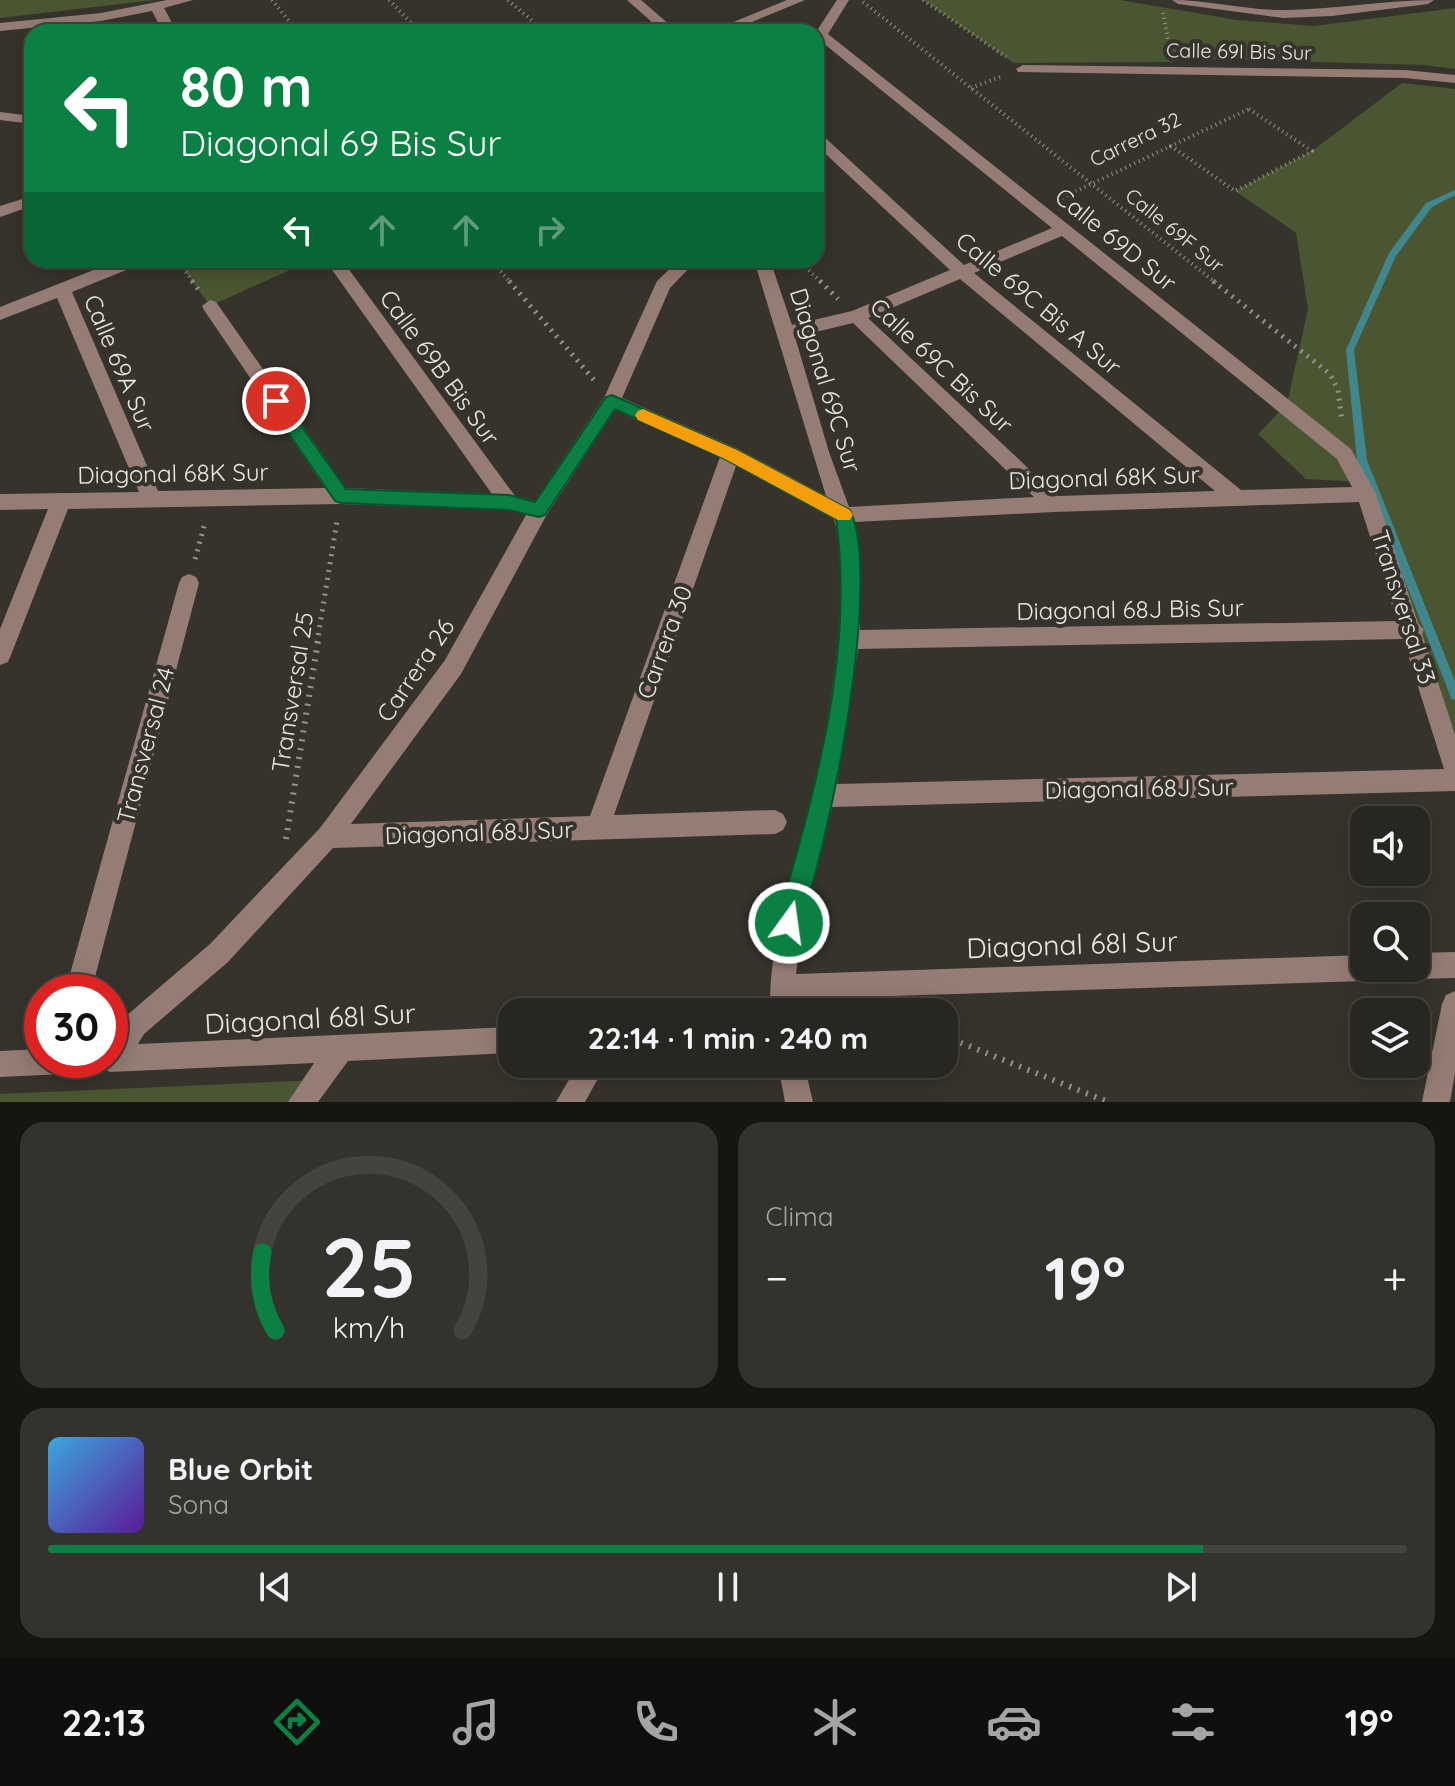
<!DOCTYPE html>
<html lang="es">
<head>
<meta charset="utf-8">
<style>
	:root { --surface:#282620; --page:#34322d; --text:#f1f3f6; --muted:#a5a5a5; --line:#44433e; --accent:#0b8043 }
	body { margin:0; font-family:Quicksand,sans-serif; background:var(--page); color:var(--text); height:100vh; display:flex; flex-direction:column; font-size:30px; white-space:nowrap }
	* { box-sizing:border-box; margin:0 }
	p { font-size:26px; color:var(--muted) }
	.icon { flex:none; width:44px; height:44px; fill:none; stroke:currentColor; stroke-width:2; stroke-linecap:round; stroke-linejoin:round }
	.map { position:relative; height:1102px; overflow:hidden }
	.side { display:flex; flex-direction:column; gap:20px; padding:20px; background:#161512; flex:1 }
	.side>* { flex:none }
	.top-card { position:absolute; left:24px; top:24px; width:800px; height:244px; border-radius:24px; box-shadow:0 4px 20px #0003,0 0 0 2px var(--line); background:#0b8043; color:#fff; overflow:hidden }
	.controls { position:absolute; left:1350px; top:806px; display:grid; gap:16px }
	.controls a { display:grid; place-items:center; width:80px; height:80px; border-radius:16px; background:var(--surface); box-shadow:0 4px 20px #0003,0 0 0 2px var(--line); font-size:40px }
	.speed { position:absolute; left:24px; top:974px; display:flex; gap:16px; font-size:40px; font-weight:700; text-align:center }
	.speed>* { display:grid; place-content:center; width:104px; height:104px; border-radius:50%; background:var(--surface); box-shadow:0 4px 20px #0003,0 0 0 2px var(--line); line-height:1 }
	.speed .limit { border:12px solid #d22; background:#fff; color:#111 }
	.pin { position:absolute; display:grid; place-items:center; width:68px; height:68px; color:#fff; margin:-34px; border:4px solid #fff; border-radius:50%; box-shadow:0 2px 8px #0007 }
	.me { position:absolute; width:88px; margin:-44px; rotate:14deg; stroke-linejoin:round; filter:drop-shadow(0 0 6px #0008) }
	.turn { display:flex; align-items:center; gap:28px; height:168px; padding:0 24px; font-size:36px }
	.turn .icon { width:104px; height:104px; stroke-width:2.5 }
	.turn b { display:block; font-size:56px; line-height:68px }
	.lanes { display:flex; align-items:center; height:76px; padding:0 24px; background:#0003; justify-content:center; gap:40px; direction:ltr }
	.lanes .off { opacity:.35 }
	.big { font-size:60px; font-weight:700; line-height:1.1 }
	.side .widget { flex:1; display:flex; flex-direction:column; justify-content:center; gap:12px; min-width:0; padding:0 28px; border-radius:24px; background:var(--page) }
	.side .dial { align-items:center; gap:0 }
	.dial svg { height:208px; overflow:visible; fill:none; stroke:var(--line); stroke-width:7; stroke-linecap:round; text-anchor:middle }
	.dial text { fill:var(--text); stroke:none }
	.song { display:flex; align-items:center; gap:24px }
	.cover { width:96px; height:96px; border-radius:12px; background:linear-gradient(135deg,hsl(200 70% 55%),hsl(270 70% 35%)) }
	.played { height:8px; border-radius:4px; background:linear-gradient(90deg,var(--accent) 85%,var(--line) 85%) }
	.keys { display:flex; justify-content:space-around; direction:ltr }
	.heat { display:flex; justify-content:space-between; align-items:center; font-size:44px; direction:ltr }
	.side .tiles { flex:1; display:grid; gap:20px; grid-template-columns:1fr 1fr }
	.widget:last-child { grid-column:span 2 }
	.trip { position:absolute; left:498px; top:998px; width:460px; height:80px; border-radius:24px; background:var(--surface); box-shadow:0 4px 20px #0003,0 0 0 2px var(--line); font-weight:700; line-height:80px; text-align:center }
	.dock { display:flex; height:128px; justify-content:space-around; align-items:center; background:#100f0d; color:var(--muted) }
	.dock .icon { width:56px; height:56px }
	.dock .on { color:var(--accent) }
	.dock b { font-size:36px; color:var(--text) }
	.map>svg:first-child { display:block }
	.green { fill:#4a5531 }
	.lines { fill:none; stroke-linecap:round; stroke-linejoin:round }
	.stream { fill:#40868d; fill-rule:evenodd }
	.path-far2 { stroke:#95938d; stroke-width:4; stroke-dasharray:1 4; stroke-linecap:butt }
	.path-far1 { stroke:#95938d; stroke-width:5; stroke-dasharray:2 6; stroke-linecap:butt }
	.path { stroke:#95938d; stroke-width:6; stroke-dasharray:2 7; stroke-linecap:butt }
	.minor { fill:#957d75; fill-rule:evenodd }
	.route { fill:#0b8043; stroke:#07532c; stroke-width:2 }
	.slow { fill:#f59e0b }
	.labels { text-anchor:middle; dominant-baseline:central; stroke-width:8; stroke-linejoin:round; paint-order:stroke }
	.far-street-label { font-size:20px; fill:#e8e7e2; stroke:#35332b }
	.street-label { font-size:24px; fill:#e8e7e2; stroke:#35332b }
	.near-street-label { font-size:28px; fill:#e8e7e2; stroke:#35332b }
</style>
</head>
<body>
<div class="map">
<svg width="1455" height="1102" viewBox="0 0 1455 1102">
	<rect width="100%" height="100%" fill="#35332b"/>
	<path class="green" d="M0,0h155l-155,18z
		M923,0h197l117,20 77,6 141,-18v61l-31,-4 -251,-7v4l-159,1z
		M1402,83l53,6v643l-95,-250 -54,-3 -48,-45 29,-30 21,-95 -12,-76 -61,-42 77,-40z
		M186,260h126l-102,46 -31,-43z
		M318,1080l-16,22h-302v-8z"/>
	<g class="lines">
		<path class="stream" d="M1455,190v5l-23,12 -36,49 -42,94 13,110 88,221v19l-4,-1 -1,-4 -93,-235 -11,-110 43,-97 37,-50z"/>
		<path class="path-far2" d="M272,0l26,32
			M389,0l31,32
			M508,0l37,32
			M923,0l83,57
			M863,2l353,281
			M1163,13l7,37
			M971,88l32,-12
			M1249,109l63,42 -77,40 -64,-45z
			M1062,198l109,-52
			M177,260l17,23
			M491,260l20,23
			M639,260l10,10
			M798,260l24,23"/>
		<path class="path-far1" d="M192,281l6,8
			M509,281l86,100
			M820,281l18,18
			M1213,281l117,93 8,16 4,31
			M195,559l10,-36
			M317,643l20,-122"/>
		<path class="path" d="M286,839l32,-198
			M944,1036l164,66"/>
		<path class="minor" d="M167,0h26l-29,8 13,24h-14l-11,-21 -51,10 -101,10v-8l101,-10z
			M627,0h14l37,32h-15z
			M787,0h18l-77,32h-19z
			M837,0h12l-21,34 523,415 25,45 42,129 6,7 -2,4 33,100v57l-623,16 -30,118 -6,49 568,-19v13h13l-4,9 -9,4 -568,18v13h-26c-1,-67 19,-126 36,-191 16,-63 28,-128 33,-193 3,-36 4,-74 -5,-109l-98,-53 -122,349 161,-5 8,4 4,8 -4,8 -8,4 -442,14 -105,114 -84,72 -6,10 374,-17v26l-164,8 -30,41h-30l26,-39 -204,9 -9,-4 -3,-6 -3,7 -9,4 -86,4v-26l42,-2v11h68v-20l16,-24 84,-72 110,-116 125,-168 81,-145 -17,-5 -168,-6 -273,5 -57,146 -3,7 -8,3v-36l48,-120 -48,1v-16l139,-2 -82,-194 -57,22v-13l119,-47h24l-2,4 -69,28 86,199 167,-3 -121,-178 -2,-4 8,-6 6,2 130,186 146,6 -167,-234h17l173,236 20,5 69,-103 53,-117 22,-21h18l-27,28 -48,110 116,51 88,47 -72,-236h16l22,65 60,-14 98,-41 -134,-125v-13l5,2 143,131 88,-37 -229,-185 -7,4v-15zM1062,236l275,223 15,28 -111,3 -267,-217zM960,279l255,212 -157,5 -190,-178zM853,323l181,174 -185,10 -20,-55 -34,-115zM615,410l105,47 -130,359 -239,8 110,-150 85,-158zM1359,502l38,119 -537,9v-79l-6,-29 200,-10zM1403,639l41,130 -607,15 21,-135z
			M1172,0c38,0 77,11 116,10 49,-1 97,-10 146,-10l-6,4 -96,12 -49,2 -105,-14z
			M1023,65l382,5 50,5v8l-50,-5 -387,-6 -2,-3z
			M0,112l32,4v8l-32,-4z
			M32,196v10l-32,11v-11z
			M189,574l7,3 3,6 -108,409h-26l114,-409 3,-6z
			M1455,952v26l-39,1 -9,-4 -3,-7h12v-15z
			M1455,991v82l-5,29h-28l20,-98 4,-9z
			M578,1064h28l-21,38h-29z
			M778,1064h26l9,38h-28z"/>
	</g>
	<path class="route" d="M276,395l5,2 65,92 163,6 26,7 71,-105 6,-2 125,55 113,60c34,69 -23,347 -53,421l-8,3 -8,-3 -4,-8c37,-129 78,-269 59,-404l-111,-60 -110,-50 -70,106 -6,2 -30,-7 -168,-7 -6,-2 -65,-95 -3,-5 3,-4z"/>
	<path class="slow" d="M643,409l94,41 113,60 3,5 -3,5h-12l-113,-61 -87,-39 -3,-5 3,-4z"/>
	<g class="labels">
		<g class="far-street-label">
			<text transform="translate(1239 51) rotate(1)">Calle 69I Bis Sur</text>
			<text transform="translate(1135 139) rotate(-26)">Carrera 32</text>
			<text transform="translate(1175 230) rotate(39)">Calle 69F Sur</text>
		</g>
		<g class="street-label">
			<text transform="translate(1116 239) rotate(39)">Calle 69D Sur</text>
			<text transform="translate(1039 303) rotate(40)">Calle 69C Bis A Sur</text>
			<text transform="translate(120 363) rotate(67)">Calle 69A Sur</text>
			<text transform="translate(942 365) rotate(43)">Calle 69C Bis Sur</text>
			<text transform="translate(440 367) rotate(54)">Calle 69B Bis Sur</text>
			<text transform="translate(826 380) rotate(73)">Diagonal 69C Sur</text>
			<text transform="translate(173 473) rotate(-1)">Diagonal 68K Sur</text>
			<text transform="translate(1104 477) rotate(-2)">Diagonal 68K Sur</text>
			<text transform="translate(1404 607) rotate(72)">Transversal 33</text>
			<text transform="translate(1130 609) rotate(-1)">Diagonal 68J Bis Sur</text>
			<text transform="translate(664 642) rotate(-70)">Carrera 30</text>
			<text transform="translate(415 670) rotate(-56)">Carrera 26</text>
			<text transform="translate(292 692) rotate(-81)">Transversal 25</text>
			<text transform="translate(145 745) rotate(-75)">Transversal 24</text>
			<text transform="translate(1139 788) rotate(-1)">Diagonal 68J Sur</text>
			<text transform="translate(479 832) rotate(-2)">Diagonal 68J Sur</text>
		</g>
		<g class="near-street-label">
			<text transform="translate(1072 944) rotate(-2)">Diagonal 68I Sur</text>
			<text transform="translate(310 1018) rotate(-3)">Diagonal 68I Sur</text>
		</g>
	</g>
</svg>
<div class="controls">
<a><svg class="icon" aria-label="sound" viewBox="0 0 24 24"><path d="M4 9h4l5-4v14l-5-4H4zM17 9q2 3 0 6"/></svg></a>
<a><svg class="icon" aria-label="search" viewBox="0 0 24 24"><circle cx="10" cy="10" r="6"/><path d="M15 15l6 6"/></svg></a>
<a><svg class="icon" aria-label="layers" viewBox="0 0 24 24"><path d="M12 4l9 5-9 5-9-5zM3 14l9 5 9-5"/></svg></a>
</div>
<div class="speed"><div class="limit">30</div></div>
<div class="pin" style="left:276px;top:401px;background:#d93025"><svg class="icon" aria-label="arrive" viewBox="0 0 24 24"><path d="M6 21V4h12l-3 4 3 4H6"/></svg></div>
<svg class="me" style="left:789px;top:923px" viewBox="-20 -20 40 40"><circle r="17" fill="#0b8043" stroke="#fff" stroke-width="3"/><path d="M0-11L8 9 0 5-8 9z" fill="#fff"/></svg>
<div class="trip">22:14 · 1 min · 240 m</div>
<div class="top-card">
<div class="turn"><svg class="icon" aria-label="left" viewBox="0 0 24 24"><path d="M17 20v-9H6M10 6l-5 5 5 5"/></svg><div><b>80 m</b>Diagonal 69 Bis Sur</div></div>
<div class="lanes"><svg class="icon" aria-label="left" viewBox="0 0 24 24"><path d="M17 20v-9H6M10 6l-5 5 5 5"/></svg><svg class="icon off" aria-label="ahead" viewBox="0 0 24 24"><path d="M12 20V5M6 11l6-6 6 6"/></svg><svg class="icon off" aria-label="ahead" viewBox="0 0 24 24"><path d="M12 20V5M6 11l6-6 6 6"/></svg><svg class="icon off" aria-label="right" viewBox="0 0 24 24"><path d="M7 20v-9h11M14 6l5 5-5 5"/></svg></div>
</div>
</div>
<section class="side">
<div class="tiles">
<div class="widget dial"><svg viewBox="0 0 100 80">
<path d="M14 69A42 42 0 1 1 86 69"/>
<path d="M14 69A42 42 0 0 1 9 39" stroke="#0b8043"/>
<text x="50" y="56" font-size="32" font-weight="700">25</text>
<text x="50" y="72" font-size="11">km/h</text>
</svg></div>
<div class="widget"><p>Clima</p>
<div class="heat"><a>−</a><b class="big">19°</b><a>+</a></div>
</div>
<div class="widget">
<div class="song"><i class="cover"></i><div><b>Blue Orbit</b><p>Sona</p></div></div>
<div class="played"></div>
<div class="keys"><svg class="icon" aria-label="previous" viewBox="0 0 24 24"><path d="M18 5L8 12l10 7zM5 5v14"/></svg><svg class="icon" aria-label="pause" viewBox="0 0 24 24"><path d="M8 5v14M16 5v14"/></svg><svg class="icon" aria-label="next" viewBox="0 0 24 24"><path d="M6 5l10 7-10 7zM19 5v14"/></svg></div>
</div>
</div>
</section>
<nav class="dock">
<b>22:13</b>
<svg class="icon on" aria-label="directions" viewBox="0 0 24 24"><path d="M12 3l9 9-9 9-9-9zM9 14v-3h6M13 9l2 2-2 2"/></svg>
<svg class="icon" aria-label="music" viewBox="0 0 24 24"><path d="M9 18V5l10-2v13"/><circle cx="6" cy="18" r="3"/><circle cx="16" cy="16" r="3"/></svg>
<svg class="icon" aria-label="phone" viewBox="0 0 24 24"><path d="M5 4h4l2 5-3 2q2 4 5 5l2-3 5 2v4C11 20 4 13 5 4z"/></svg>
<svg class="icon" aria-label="climate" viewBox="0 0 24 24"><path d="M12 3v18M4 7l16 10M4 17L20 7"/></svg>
<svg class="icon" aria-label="car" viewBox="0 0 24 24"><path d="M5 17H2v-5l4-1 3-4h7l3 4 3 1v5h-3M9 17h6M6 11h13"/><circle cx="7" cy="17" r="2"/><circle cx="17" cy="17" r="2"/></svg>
<svg class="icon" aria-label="filters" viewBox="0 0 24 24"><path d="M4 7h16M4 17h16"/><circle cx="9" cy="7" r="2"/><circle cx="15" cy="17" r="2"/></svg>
<b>19°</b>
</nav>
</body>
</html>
